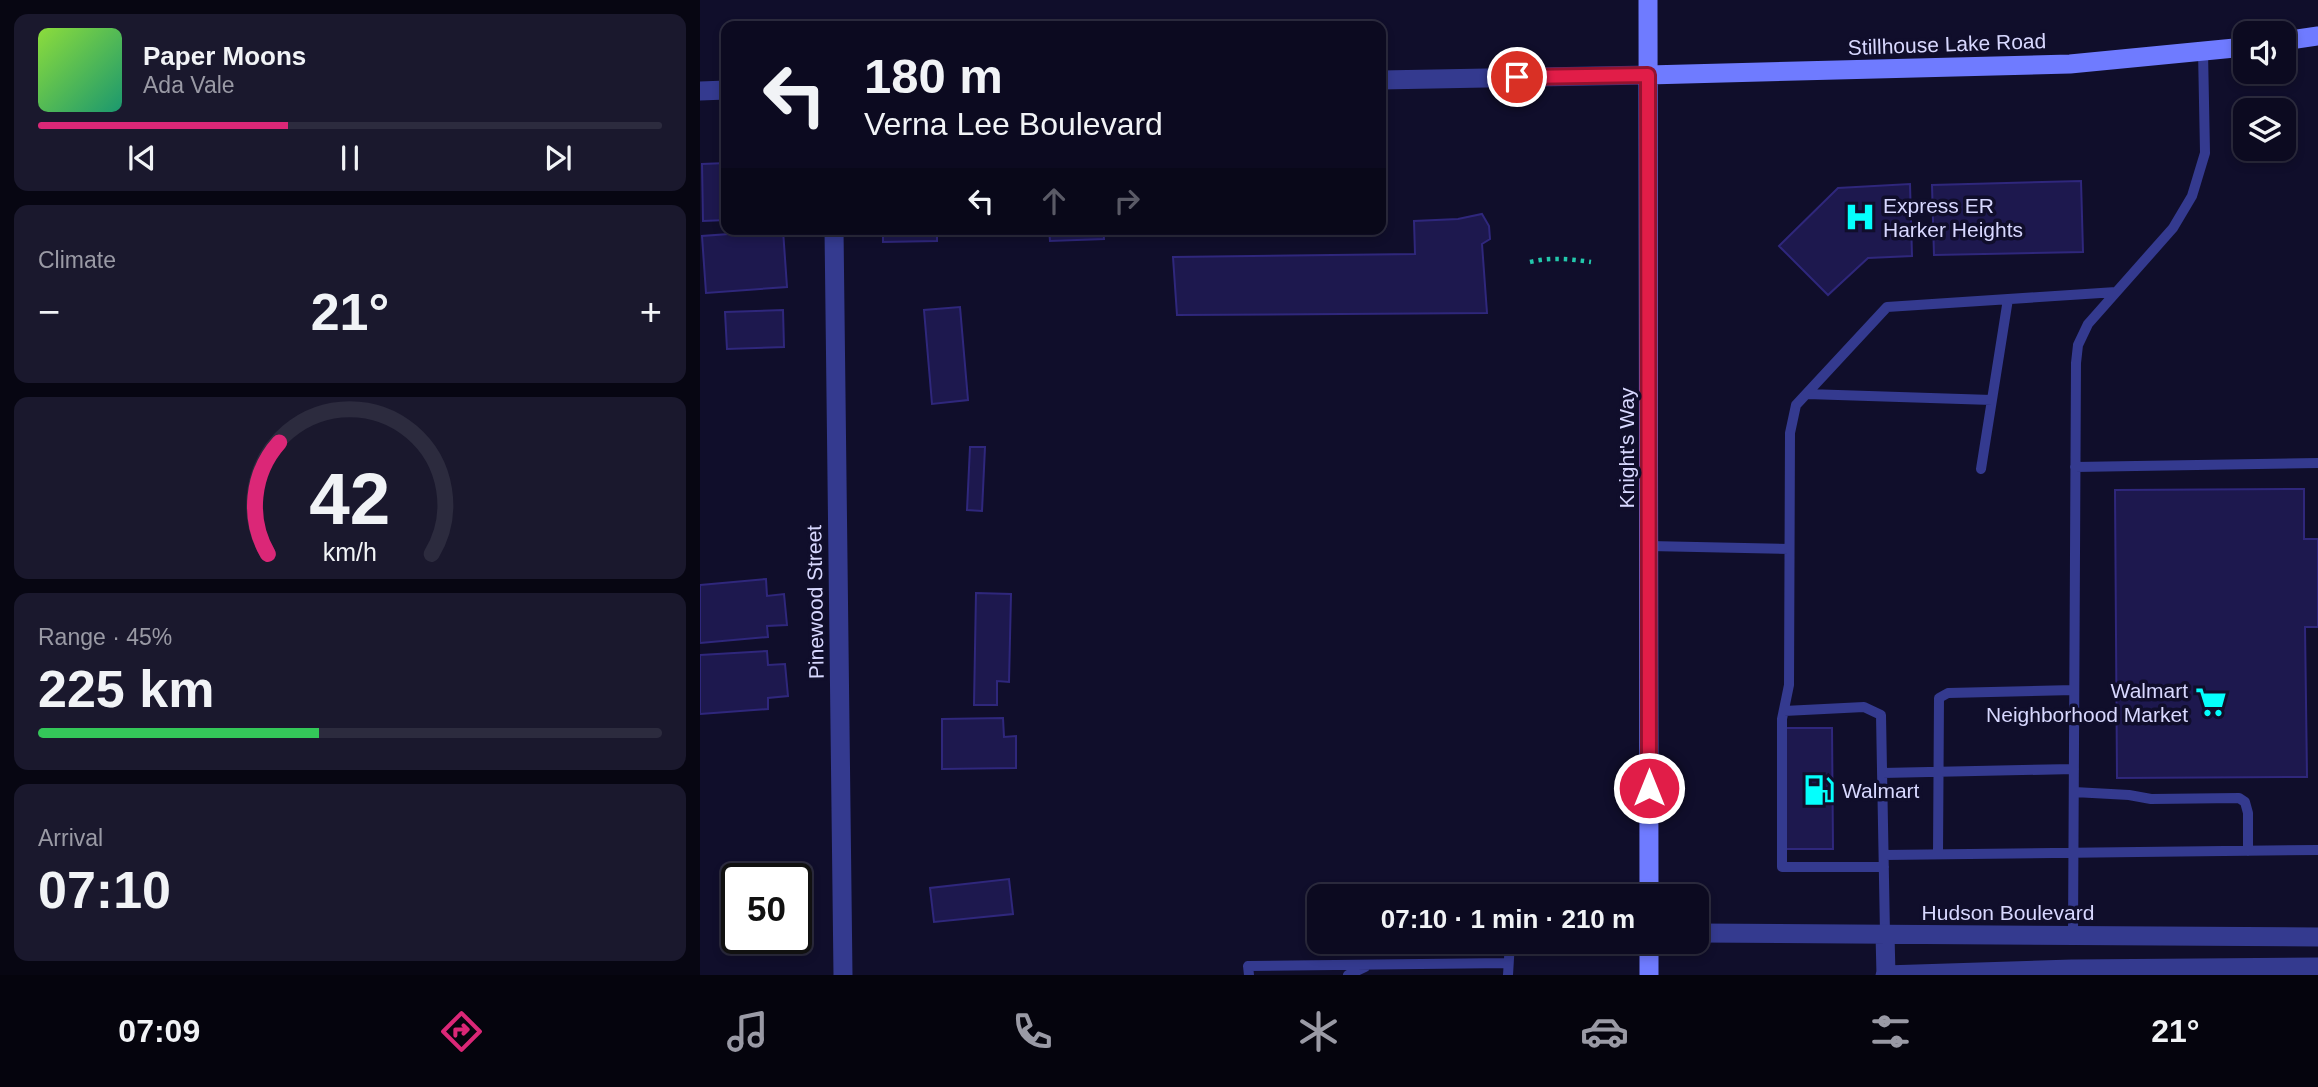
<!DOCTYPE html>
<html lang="en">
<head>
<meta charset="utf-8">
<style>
	:root { --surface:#0c0a20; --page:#1a182d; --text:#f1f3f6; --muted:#9a9aa5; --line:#2c2b3e; --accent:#db2777 }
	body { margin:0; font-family:Helvetica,sans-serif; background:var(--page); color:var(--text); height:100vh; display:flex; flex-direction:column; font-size:26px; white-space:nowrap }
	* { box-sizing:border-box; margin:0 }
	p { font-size:23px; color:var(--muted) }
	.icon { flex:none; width:38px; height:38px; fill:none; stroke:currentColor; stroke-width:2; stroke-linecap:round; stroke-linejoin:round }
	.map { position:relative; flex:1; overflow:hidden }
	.panel { display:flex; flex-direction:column; gap:14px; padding:14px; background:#070612; width:700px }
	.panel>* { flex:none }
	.hud { position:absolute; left:21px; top:21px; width:665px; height:214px; border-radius:14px; box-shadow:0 4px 10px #0003,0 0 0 2px var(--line); background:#0c0a20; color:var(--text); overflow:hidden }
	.fabs { position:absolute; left:1533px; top:21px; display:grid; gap:14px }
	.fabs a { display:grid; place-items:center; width:63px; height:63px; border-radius:14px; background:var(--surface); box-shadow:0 4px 10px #0003,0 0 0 2px var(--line); font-size:35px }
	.speed { position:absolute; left:21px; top:863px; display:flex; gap:14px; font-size:35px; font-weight:700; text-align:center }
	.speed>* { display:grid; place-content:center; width:91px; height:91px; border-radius:50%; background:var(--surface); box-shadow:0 4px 10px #0003,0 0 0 2px var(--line); line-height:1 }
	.speed .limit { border:4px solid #111; border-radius:10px; background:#fff; color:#111 }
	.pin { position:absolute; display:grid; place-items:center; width:60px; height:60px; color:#fff; margin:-30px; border:4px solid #fff; border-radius:50%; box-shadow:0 2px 7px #0007 }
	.me { position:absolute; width:77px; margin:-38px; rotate:0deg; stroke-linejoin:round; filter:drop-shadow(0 0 5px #0008) }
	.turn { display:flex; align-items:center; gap:24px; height:147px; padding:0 28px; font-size:32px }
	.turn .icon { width:91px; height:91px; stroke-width:2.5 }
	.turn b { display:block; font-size:49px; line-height:60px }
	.lanes { display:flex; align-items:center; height:66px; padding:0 28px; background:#0003; justify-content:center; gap:35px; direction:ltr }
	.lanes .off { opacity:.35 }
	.big { font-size:52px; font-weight:700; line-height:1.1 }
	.panel .card { flex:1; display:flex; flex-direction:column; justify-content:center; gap:10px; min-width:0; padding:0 24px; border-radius:14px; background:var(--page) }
	.panel .dial { align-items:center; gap:0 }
	.dial svg { height:182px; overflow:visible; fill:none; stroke:var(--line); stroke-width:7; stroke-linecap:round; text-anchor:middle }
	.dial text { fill:var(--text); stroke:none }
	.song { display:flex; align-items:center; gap:21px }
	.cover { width:84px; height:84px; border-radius:10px; background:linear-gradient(135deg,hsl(90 70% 55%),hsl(160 70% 35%)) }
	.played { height:7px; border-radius:4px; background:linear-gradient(90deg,var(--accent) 40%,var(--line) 40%) }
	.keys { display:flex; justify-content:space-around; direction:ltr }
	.heat { display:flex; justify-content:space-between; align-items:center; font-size:38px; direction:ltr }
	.charge { height:10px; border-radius:5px; background:linear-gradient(90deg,#34c759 45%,var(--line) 0) }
	.trip { position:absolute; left:607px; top:884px; width:402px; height:70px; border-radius:14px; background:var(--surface); box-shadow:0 4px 10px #0003,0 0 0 2px var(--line); font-weight:700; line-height:70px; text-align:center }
	.menu { display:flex; height:112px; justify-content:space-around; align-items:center; background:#05040d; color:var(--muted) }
	.menu .icon { width:49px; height:49px }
	.menu .on { color:var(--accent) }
	.menu b { font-size:32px; color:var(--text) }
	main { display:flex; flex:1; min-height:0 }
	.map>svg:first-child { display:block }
	.building { fill:#1d184e; stroke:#2f277c; stroke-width:2 }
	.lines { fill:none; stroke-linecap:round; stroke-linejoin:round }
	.path { stroke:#23c8ac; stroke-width:4.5; stroke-dasharray:3.5 5; stroke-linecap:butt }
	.service { stroke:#343a8f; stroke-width:10 }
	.minor { stroke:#343a8f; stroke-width:19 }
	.tertiary { stroke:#343a8f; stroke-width:19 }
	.secondary { stroke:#6f7bff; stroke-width:19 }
	.route-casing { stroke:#92132f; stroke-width:18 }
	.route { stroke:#e11d48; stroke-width:12 }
	.labels { text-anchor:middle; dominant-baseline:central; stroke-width:7; stroke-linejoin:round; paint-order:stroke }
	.street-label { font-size:21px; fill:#d8d8ff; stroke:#100e2b }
	.poi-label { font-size:21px; fill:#d8d8ff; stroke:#100e2b; text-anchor:start }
</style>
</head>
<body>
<main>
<section class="panel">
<div class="card">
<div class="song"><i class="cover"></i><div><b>Paper Moons</b><p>Ada Vale</p></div></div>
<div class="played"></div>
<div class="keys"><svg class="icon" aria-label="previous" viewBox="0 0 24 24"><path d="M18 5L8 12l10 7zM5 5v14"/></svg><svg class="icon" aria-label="pause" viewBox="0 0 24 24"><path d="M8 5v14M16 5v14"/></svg><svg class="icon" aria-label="next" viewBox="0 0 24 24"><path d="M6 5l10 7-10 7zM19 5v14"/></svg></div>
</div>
<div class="card"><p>Climate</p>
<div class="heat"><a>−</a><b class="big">21°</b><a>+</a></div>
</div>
<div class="card dial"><svg viewBox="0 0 100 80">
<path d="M14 69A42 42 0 1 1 86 69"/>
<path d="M14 69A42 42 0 0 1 19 20" stroke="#db2777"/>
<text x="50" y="56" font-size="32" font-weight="700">42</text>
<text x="50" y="72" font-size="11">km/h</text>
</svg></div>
<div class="card"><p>Range · 45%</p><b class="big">225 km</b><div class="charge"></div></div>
<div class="card"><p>Arrival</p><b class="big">07:10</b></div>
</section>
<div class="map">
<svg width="1618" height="975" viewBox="0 0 1618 975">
	<rect width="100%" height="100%" fill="#100e2b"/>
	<path class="building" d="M26,163v57l-23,1 -1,-57z
		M1381,181l2,71 -149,3 -2,-70z
		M1210,184l2,72 -44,2 -40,37 -49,-49 59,-58z
		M782,214l7,12 1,13 -8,5 5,69 -310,2 -4,-58 242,-3 -1,-33 44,-2z
		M183,229h54v12l-54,1z
		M349,229h54l1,10 -54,2z
		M83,230l4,57 -81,6 -4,-57z
		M260,307l8,93 -36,4 -8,-94z
		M83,310l1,37 -57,2 -2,-37z
		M270,447h15l-3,64 -15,-1z
		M1604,489v50h14v88h-13l2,150 -190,1 -2,-288z
		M66,579l1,17 17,-2 3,31 -20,1 1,11 -68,6v-58z
		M276,593l35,1 -2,88 -12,-1v24h-23z
		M67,651l1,14 17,-1 3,32 -20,2v11l-68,5v-59z
		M303,718l1,19 12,-1v32l-74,1v-50z
		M1086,728h46l1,121h-47z
		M309,879l4,35 -79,8 -4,-34z"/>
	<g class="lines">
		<path class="path" d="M830,262c21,-5 40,-3 61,0"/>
		<path class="service" d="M1107,394l185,6
			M1375,467l243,-4
			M1281,469l27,-170
			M949,546l140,3
			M1084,711l80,-4 17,8 4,219
			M1182,773l192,-4
			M1374,792l55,3 22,4 88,-1 6,4 3,11v38
			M1238,854l1,-156 9,-5 126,-3
			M1184,855l434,-5
			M1184,867h-102v-148l7,-34 1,-252 6,-28 91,-98 229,-15
			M1373,935l3,-572 2,-18 10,-21 85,-96 19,-32 13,-43 -2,-102
			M549,975l-1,-9 259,-3
			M648,975l17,-8
			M808,975l2,-33"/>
		<path class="minor" d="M134,229l9,746
			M998,933l620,4
			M1185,934l1,41
			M1185,975l187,-6 246,-2"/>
		<path class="tertiary" d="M681,80l267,-5
			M0,91l26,-1"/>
		<path class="secondary" d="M948,0l1,896
			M1584,41l34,-5
			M948,75l422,-11 175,-17
			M949,975v-33"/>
	</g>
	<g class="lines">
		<defs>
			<path id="route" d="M817,77l131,-2 1,713"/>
		</defs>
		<use href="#route" class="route-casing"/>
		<use href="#route" class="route"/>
	</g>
	<defs>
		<symbol id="hospital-bare" viewBox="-9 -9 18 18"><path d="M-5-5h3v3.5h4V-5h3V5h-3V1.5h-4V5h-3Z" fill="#04fffd" stroke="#100e2b" stroke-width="2.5" paint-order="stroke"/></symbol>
		<symbol id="supermarket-bare" viewBox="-9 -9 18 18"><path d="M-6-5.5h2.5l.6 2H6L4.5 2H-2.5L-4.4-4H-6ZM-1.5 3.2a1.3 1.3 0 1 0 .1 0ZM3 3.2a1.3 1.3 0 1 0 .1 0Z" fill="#04fffd" stroke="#100e2b" stroke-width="2.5" paint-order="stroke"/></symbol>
		<symbol id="fuel-bare" viewBox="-9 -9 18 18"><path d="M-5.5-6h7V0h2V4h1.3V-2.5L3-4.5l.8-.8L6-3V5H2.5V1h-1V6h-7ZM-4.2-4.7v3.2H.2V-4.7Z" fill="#04fffd" stroke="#100e2b" stroke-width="2.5" paint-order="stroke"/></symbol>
	</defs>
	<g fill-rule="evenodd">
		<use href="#hospital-bare" x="1138" y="195" width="44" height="44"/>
		<use href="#supermarket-bare" x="1489" y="680" width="44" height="44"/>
		<use href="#fuel-bare" x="1097" y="768" width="44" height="44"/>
	</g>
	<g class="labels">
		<g class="street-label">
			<text transform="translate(1247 44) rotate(-2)">Stillhouse Lake Road</text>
			<text transform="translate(926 448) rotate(-90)">Knight's Way</text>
			<text transform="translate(115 602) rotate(-91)">Pinewood Street</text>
			<text x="1308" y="912">Hudson Boulevard</text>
		</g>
		<g class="poi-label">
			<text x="1183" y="205">Express ER<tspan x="1183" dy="24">Harker Heights</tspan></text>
			<text x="1488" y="690" text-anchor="end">Walmart<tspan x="1488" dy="24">Neighborhood Market</tspan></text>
			<text x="1142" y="790">Walmart</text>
		</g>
	</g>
</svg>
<div class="fabs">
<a><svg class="icon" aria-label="sound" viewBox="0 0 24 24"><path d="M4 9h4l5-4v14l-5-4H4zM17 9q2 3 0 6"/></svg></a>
<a><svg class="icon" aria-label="layers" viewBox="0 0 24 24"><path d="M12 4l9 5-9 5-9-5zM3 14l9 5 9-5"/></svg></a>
</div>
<div class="speed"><div class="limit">50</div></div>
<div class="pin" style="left:817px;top:77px;background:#d93025"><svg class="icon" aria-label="arrive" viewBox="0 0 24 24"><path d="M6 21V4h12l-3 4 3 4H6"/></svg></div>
<svg class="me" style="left:949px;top:788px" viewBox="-20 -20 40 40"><circle r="17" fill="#e11d48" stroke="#fff" stroke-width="3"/><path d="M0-11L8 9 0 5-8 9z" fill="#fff"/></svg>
<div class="trip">07:10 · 1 min · 210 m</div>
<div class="hud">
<div class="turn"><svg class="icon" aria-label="left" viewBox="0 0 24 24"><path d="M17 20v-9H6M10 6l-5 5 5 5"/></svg><div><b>180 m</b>Verna Lee Boulevard</div></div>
<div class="lanes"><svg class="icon" aria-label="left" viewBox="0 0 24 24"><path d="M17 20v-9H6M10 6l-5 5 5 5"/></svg><svg class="icon off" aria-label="ahead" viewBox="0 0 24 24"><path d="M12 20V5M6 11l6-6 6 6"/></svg><svg class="icon off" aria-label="right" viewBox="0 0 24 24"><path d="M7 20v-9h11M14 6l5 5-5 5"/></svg></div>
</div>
</div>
</main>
<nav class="menu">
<b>07:09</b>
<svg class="icon on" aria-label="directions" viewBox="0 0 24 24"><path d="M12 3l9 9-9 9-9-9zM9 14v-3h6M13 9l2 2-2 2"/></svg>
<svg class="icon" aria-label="music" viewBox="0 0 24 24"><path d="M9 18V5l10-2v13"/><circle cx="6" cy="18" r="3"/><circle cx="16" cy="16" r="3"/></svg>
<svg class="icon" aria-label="phone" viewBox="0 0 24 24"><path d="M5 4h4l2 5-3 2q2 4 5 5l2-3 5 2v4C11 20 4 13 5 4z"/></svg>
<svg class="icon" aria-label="climate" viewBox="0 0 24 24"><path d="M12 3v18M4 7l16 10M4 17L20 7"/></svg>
<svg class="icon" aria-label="car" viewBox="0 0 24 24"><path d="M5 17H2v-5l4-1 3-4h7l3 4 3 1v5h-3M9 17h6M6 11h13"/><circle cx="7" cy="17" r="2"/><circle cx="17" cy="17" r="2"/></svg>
<svg class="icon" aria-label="filters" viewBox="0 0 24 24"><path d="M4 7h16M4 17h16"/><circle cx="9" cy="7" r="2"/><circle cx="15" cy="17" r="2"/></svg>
<b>21°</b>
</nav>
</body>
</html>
